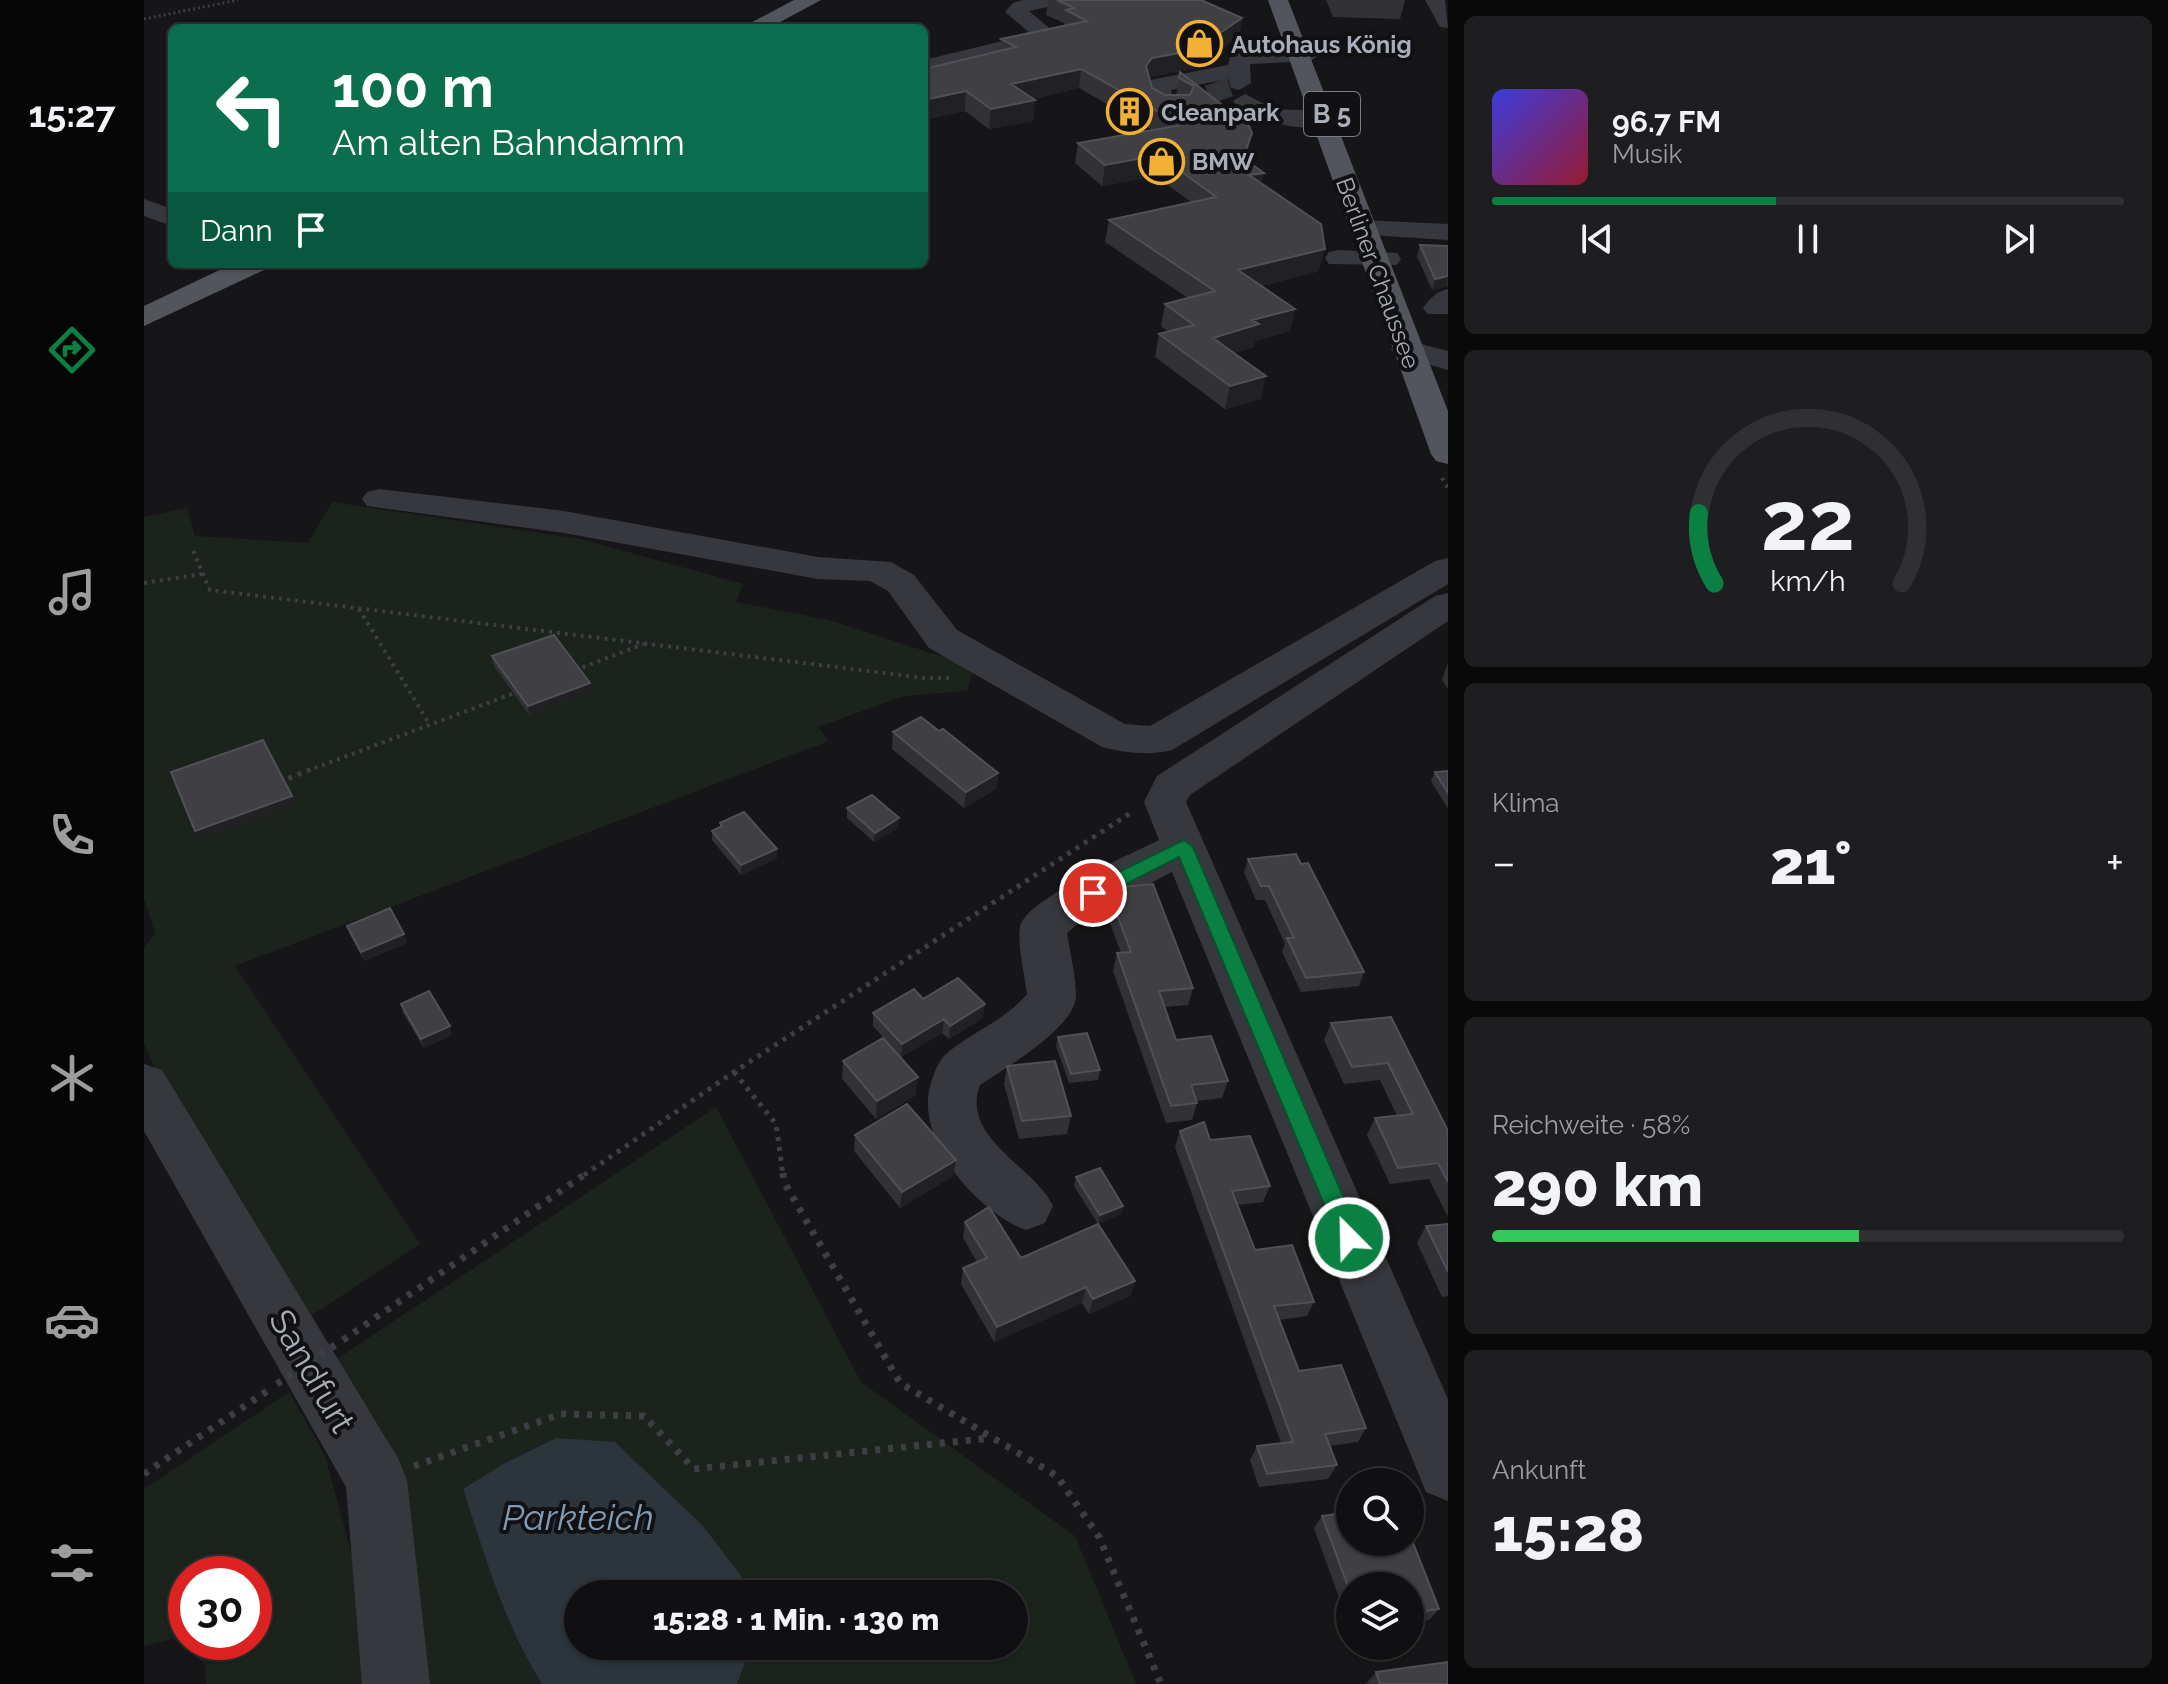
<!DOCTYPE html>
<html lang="de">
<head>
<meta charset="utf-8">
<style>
	:root { --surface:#101012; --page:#1e1e20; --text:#f1f3f6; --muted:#9c9d9f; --line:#303032; --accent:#0b8043 }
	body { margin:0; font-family:Raleway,sans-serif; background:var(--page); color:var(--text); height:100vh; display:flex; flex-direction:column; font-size:30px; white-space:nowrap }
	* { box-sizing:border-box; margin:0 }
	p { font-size:26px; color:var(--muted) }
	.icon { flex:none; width:44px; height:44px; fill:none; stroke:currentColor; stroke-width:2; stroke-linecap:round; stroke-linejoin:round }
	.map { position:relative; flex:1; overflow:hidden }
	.panel { display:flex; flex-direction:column; gap:16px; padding:16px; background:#09090a; width:720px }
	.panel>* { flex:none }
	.banner { position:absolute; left:24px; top:24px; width:760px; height:244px; border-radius:12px; box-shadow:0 2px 6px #0004,0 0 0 2px var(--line); background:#0b6e4f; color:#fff; overflow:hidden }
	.buttons { position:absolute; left:1192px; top:1468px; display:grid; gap:16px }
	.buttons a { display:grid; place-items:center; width:88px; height:88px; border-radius:50%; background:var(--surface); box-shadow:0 2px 6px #0004,0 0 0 2px var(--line); font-size:40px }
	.speed { position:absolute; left:24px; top:1556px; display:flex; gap:16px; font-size:40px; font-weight:700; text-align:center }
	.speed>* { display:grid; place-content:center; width:104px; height:104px; border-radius:50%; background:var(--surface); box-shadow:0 2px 6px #0004,0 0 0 2px var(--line); line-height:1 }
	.speed .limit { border:12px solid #d22; background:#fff; color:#111 }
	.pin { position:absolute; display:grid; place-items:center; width:68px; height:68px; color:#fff; margin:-34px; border:4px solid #fff; border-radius:50%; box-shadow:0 2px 8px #0007 }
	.me { position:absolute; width:88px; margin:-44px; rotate:337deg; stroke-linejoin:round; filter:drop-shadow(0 0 6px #0008) }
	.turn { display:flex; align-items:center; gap:28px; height:168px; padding:0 32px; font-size:36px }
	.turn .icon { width:104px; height:104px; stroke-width:2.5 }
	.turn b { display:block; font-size:56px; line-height:68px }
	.then { display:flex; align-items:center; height:76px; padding:0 32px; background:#0003; gap:16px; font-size:30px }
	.big { font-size:60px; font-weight:800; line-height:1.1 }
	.panel .widget { flex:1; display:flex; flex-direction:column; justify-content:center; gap:12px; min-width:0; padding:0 28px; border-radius:12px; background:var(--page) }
	.panel .dial { align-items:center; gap:0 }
	.dial svg { height:208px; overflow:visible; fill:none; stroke:var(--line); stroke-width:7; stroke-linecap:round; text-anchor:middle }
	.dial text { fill:var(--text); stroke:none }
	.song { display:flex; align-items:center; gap:24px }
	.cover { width:96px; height:96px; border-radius:12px; background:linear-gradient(135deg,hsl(240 70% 55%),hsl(350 70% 35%)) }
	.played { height:8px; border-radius:4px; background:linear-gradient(90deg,var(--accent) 45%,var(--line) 45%) }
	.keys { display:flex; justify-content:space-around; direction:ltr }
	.heat { display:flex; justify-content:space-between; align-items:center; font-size:44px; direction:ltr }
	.charge { height:12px; border-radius:6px; background:linear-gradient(90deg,#34c759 58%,var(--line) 0) }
	.trip { position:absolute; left:420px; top:1580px; width:464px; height:80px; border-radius:40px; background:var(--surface); box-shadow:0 2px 6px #0004,0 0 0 2px var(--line); font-weight:800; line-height:80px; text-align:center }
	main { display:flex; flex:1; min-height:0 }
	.menu { display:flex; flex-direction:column; width:144px; justify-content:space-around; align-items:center; background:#060607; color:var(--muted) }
	.menu .icon { width:56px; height:56px }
	.menu .on { color:var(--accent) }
	.menu b { font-size:36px; color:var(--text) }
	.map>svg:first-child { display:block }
	.green { fill:#1c231d; fill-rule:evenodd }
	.water { fill:#2c353c }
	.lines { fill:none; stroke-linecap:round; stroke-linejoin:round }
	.minor-tunnel { stroke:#333438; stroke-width:23; stroke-dasharray:23 12; stroke-linecap:butt }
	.path-far3 { stroke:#3d3f44; stroke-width:3; stroke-dasharray:2 3; stroke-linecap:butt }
	.path-far2 { stroke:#3d3f44; stroke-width:4; stroke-dasharray:3 5; stroke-linecap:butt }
	.path-far1 { stroke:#3d3f44; stroke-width:5; stroke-dasharray:4 6; stroke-linecap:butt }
	.path { stroke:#3d3f44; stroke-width:7; stroke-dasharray:5 8; stroke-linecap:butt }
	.minor { fill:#37383d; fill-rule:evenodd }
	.major { fill:#53555c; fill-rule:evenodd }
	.path-bridge { stroke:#3d3f44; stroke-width:7; stroke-dasharray:5 8; stroke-linecap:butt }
	.wall { fill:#323236 }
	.shaded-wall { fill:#212124 }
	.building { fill:#3f3f44; stroke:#4f5156; stroke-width:2 }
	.route { fill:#0b8043; stroke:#07532c; stroke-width:2 }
	.labels { text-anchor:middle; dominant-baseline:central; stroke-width:8; stroke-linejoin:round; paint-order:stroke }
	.far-poi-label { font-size:24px; font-weight:bold; fill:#a8adb8; stroke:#111113; text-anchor:start }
	.far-street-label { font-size:24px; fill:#a8adb8; stroke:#111113 }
	.shield { fill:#111113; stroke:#7b7e86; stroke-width:2 }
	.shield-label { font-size:26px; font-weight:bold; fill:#a8adb8 }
	.near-street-label { font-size:34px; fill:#a8adb8; stroke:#111113 }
	.near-water-label { font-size:36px; font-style:italic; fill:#7f9bb3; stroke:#111113 }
</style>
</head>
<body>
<main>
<nav class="menu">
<b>15:27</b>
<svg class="icon on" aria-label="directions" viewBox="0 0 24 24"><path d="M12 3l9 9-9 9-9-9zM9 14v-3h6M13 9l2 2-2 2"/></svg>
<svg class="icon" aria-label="music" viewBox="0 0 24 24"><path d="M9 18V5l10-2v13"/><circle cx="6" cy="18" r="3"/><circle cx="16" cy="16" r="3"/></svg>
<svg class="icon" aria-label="phone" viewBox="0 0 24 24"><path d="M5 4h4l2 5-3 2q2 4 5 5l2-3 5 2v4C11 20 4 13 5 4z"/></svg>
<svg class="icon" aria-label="climate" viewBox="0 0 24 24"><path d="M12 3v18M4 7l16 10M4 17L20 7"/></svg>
<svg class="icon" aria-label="car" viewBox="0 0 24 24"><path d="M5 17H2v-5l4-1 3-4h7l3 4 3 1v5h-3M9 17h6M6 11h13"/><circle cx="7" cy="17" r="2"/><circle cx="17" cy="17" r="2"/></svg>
<svg class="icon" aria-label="filters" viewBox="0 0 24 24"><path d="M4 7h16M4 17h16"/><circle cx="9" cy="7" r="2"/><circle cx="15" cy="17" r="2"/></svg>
</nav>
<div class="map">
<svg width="1304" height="1684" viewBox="0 0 1304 1684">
	<rect width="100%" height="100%" fill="#161618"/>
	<path class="green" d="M188,502l249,37 162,45 -7,18 93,18 145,47 -7,24 -63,5 -86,31 11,14 -594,225 185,278 -126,83 -124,-226 -26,-58v-95l11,-15 -11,-35v-381l43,-9 8,28 113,7z
		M572,1107l145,275 214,154 61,148h-399l10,-27 -1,-11h268v-52h-272l-1,-18 -185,-138 -53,26 -40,25c22,68 41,135 79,195h-117l-17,-178 -18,-62 -53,-85z
		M145,1392l36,64 31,114 10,114h-160l-1,-20 -32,-25 -29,7v-157zM42,1574h68v68h-68z"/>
	<path class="water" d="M412,1438l59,4 88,84 38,50 1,18h-164v52h168l1,11 -10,27h-195c-38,-60 -57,-128 -79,-195l40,-25z"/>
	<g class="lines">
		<path class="minor-tunnel" d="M1072,82l6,18"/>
		<path class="path-far3" d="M0,19l94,-19"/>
		<path class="path-far2" d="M1298,478l6,10
			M49,551l17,39 715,88h24
			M0,583l58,-9
			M215,609l71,116
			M431,670l69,-26
			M163,771l210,-79"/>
		<path class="path-far1" d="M135,782l33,-13
			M590,1072l42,52 7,51
			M440,1175l150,-103 398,-260"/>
		<path class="path" d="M639,1173l1,9 116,201 157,93 42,61 62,147
			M199,1340l244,-167
			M270,1466l147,-52 83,2 50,53 297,-31
			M0,1474l129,-87"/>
		<path class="minor" d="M879,0h41l-3,4 -32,7 30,25 -3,5 -132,33v-14l107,-26 -26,-22 8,-9z
			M1281,0h20l3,28 -8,-1z
			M1138,46l28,1 11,7 -11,7 -60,3 1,19 -12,7 -8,-2 -3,-9 -57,11 2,10 11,3 4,5 -4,5 -22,-1 -12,-7 -4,-20 4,-5 78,-15 3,-11z
			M1101,94l29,15 47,2 12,7c-16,21 -86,3 -100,-17z
			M0,199l28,10v17l-28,-10z
			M1218,220l86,4v16l-96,-6 -4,-6 4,-6z
			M1195,250l58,3 4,6 -4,6 -68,-1 -4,-6 4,-6z
			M1304,289v25h-20l-5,-6c7,-10 13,-16 25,-19z
			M1262,340l42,11v19l-53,-15 -4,-6 4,-6z
			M235,489l185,22 254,46 73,5 23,13 43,55 168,94 25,2 285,-165 13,-3v26l-276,166c-23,6 -47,3 -70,-3l-173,-99 -41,-57 -18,-10 -52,-2 -254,-46 -197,-27 -5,-7 5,-7z
			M1304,593v28l-258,174 -4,7 262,597v102l-22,-9 -254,-620 -86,45 -19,16c3,20 9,43 9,63 -1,32 -71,72 -96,89 -20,53 54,81 73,121l-8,17 -19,7c-51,-19 -117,-96 -93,-153 2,-6 6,-16 11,-21 26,-24 60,-34 83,-62 -2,-17 -10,-51 -7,-67 5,-28 112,-73 139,-87l-15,-38 13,-26 278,-180z
			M0,1064l18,6 236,388 9,22 23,204h-68l-16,-197 -202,-356z"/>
		<path class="major" d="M650,0h27l-52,28h-28z
			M1124,0h20l160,411v53l-12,-3 -5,-7z
			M88,264h36l-4,6 -120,56v-20z"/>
		<path class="path-bridge" d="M133,1384l58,-39"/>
	</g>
	<path class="wall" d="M904,0h153l41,18 -3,19 -47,32 -43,8 3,11 13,7h11l4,-23 69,54 -1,28 -2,6 73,111 -58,15 34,23 -5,22 -35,10 -1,6 -20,6 27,46 -36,10 -70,-52 4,-23 9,-2 -7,-6 4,-22 23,-6 -83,-56 4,-22 82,-18 -36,-26 -53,10 -27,-23 3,-20 74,-13 -73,-42 -46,11 2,1 -2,21 -44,8 -24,-18 -41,9v-51l76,-18 1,-12 63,-13v-3l-18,-8z
		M1182,0h79l-5,19 -67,-2z
		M1276,245l28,1v41l-1,-1 -15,4 -15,-34z
		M348,656l99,36 -62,23 -35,-49z
		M1304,663v26l-6,-9z
		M795,731l59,42 -2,16 -32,19 -72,-59 1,-17z
		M1304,771v38l-17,-28 4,-9z
		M703,808l51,20 -24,14 -27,-24z
		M576,823l57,26v9l-36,17 -29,-35v-9l8,-4z
		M1104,859l53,5 63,108 -5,14 -58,6 -19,-40 3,-8 -20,-44h-9l-12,-27z
		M965,893l84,95 -5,17 -24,2 12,33 52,41 -6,17 -25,3v2l-5,17 -26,3 -53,-152 4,-18h4l-16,-43z
		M203,926l60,17 -43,18 -14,-26z
		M779,999l60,19 -34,21 -7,-6 -41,24 -28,-31v-13z
		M257,1004l51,31 -28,13 -21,-35z
		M1247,1017l57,114v86l-19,-38 -39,5 -23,-49 8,-17 22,-2 -17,-36 -36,4 -20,-44 7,-17z
		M914,1037l42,33 -2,10 -29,3 -13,-37z
		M699,1061l73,34 -40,24 -34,-40z
		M863,1066l64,50 -4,18 -48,5 -15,-55z
		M1036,1131l30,9 60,46 -7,16 -25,3 17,45 59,52 -7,14 -28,4 20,51 67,57 -8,14 -29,4 8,19 -9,14 -69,8 -9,-27 7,-14 24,-3 -106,-296z
		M711,1135l98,41 -53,32 -46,-57z
		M932,1177l47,29 -2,8 -23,10 -24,-38z
		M821,1222l56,36 114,23 -5,15 -41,18 -7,-11 -88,39 -33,-58 2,-16 14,-6 -14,-24z
		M1304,1224v72l-6,1 -25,-54 9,-17z
		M1178,1516l117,93 -10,11 -19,3v-37h-60v42l-36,-100z
		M1232,1672l72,12h-82z"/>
	<path class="shaded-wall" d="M1098,18l-3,19 -47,32 -43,8 -3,-11 6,-8z
		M937,69l-2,19 -70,16 2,-20z
		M822,91l-1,20 -41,9v-20z
		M891,100l-2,21 -44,8 2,-20z
		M1108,133l-4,21 -9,25 4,-21z
		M1015,155l-4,21 -53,10 3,-21z
		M1120,173l-4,21 -11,-19z
		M1181,249l-6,22 -86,22 5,-23z
		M1304,276l-1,10 -15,4 3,-11z
		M1151,309l-5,22 -35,10 -1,6 -46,14 5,-23 39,-18z
		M1122,376l-5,23 -36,10 5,-23z
		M446,683l1,9 -62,23 -1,-9z
		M854,773l-2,16 -32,19 2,-16z
		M148,796l3,9 -96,36 -4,-10z
		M755,818l-1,10 -24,14 1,-9z
		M633,849v9l-36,17v-10z
		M260,934l3,9 -43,18 -3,-9z
		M841,1004l-2,14 -34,21 1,-13z
		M800,1019l-2,14 -41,24 1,-13z
		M306,1026l2,9 -28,13 -3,-9z
		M774,1077l-2,18 -40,24 1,-18z
		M812,1160l-3,16 -53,32 2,-16z
		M979,1206l-2,8 -23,10 2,-9z
		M991,1281l-5,15 -41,18 4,-15z
		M942,1287l-4,16 -88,39 3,-15z"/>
	<path class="building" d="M913,0h144l41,18 -47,32 -43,8 -6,8 6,22 13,7h25l4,-9 -15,-8 1,-6 69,54 3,7 -9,25 21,15 -15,2 72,49 4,25 -87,21 57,39 -43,11 7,4 -46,14 53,38 -36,10 -71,-52 35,-9 -29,-21 50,-13 -106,-71 107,-23 -57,-42 -54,10 -27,-22 104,-18 -101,-56 -70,15 24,16 -44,9 -25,-18 -42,9v-31l92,-22 -15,-8 86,-18 -21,-11 8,-2z
		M1276,245l28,1v30l-13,3z
		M410,635l36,48 -62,23 -36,-50z
		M777,717l18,14 4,-2 55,44 -32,19 -73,-60z
		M119,740l29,56 -97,35 -24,-59z
		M1304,771v22l-13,-21z
		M728,795l27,23 -24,15 -28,-25z
		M600,812l33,37 -36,16 -29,-34 10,-5 -2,-3z
		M1152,854l5,10 7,-1 56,109 -58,6 -19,-40h7l-25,-52h-8l-13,-27z
		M1009,884l40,104 -34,3 17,49 35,-4 17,45 -37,4 6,18 -26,3 -54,-153 14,-1 -22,-59 11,-6z
		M246,908l14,26 -43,18 -14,-26z
		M814,978l27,26 -35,22 -6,-7 -42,25 -29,-31 41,-24 9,10z
		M285,991l21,35 -29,13 -20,-35z
		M1247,1017l57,114v51l-10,-19 -40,5 -23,-50 38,-4 -25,-51 -36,4 -21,-44z
		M943,1033l13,37 -29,4 -13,-37z
		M739,1038l35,39 -41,24 -34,-40z
		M911,1061l16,55 -49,5 -15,-55z
		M763,1104l49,56 -54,32 -47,-57z
		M1060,1122l6,18 40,-4 20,50 -38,5 23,59 37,-5 22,57 -40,4 25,65 42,-6 25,63 -41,6 12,31 -70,9 -10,-28 36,-4 -113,-311z
		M956,1168l23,38 -23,9 -24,-38z
		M845,1207l32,51 77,-34 37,57 -42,18 -7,-12 -89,40 -34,-59 24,-10 -22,-36z
		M1304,1224v48l-22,-46z
		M1206,1512v30h60v-7l29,74 -29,4v-27h-60v6l-28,-76z
		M1304,1662v22h-68l-4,-12z"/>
	<path class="route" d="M1040,840l9,7 168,391 -4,7 -8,3 -8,-3 -3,-7 -159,-381 -80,41h-13l-3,-5 3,-5z"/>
	<defs>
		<symbol id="shop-ring" viewBox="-11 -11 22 22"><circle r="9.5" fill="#111113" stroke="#f2b134" stroke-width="1.5"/><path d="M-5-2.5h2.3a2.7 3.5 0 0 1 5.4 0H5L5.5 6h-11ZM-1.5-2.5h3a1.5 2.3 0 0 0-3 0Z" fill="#f2b134"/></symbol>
		<symbol id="building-ring" viewBox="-11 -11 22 22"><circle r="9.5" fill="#111113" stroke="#f2b134" stroke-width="1.5"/><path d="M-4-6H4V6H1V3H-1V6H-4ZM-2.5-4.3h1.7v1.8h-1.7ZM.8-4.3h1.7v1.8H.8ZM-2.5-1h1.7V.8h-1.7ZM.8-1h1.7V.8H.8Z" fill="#f2b134"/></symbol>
	</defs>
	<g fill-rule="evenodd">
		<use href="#shop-ring" x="1030" y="18" width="51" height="51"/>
		<use href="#building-ring" x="960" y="86" width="51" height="51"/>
		<use href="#shop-ring" x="992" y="136" width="51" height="51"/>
	</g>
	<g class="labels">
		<g class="far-poi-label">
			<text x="1087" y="44">Autohaus König</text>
			<text x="1017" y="112">Cleanpark</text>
			<text x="1048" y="161">BMW</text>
		</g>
		<g class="far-street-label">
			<text transform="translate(1234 273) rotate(70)">Berliner Chaussee</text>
		</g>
		<rect class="shield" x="1160" y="92" width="56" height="44" rx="6"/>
		<g class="shield-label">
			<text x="1188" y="114">B 5</text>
		</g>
		<g class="near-street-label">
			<text transform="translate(168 1371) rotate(60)">Sandfurt</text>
		</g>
		<g class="near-water-label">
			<text x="434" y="1517">Parkteich</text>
		</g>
	</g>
</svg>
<div class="buttons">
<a><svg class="icon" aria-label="search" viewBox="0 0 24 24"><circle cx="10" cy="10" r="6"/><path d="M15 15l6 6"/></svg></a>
<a><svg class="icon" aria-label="layers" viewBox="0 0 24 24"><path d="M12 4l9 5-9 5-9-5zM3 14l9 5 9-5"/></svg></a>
</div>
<div class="speed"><div class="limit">30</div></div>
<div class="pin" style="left:949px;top:893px;background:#d93025"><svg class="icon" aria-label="arrive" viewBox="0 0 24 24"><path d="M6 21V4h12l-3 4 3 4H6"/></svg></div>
<svg class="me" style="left:1205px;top:1238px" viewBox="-20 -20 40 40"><circle r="17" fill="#0b8043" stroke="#fff" stroke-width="3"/><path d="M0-11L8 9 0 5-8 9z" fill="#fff"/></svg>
<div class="trip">15:28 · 1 Min. · 130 m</div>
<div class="banner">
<div class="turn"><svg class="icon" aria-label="left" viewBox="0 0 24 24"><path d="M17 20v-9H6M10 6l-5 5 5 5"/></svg><div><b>100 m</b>Am alten Bahndamm</div></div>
<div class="then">Dann<svg class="icon" aria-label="arrive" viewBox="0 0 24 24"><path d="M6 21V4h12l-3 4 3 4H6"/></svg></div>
</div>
</div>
<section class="panel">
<div class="widget">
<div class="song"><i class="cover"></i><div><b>96.7 FM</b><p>Musik</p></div></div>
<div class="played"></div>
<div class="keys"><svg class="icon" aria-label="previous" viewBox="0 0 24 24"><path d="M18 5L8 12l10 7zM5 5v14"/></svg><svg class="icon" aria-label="pause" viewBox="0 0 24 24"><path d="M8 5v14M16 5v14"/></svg><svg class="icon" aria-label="next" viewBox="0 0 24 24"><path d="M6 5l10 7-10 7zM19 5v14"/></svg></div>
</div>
<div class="widget dial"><svg viewBox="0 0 100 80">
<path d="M14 69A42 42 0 1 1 86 69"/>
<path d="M14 69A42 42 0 0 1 8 42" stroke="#0b8043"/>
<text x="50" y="56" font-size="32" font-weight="700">22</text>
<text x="50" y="72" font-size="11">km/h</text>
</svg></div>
<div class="widget"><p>Klima</p>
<div class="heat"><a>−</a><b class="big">21°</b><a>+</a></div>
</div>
<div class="widget"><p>Reichweite · 58%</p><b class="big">290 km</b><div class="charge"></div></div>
<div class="widget"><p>Ankunft</p><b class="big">15:28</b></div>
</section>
</main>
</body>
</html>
